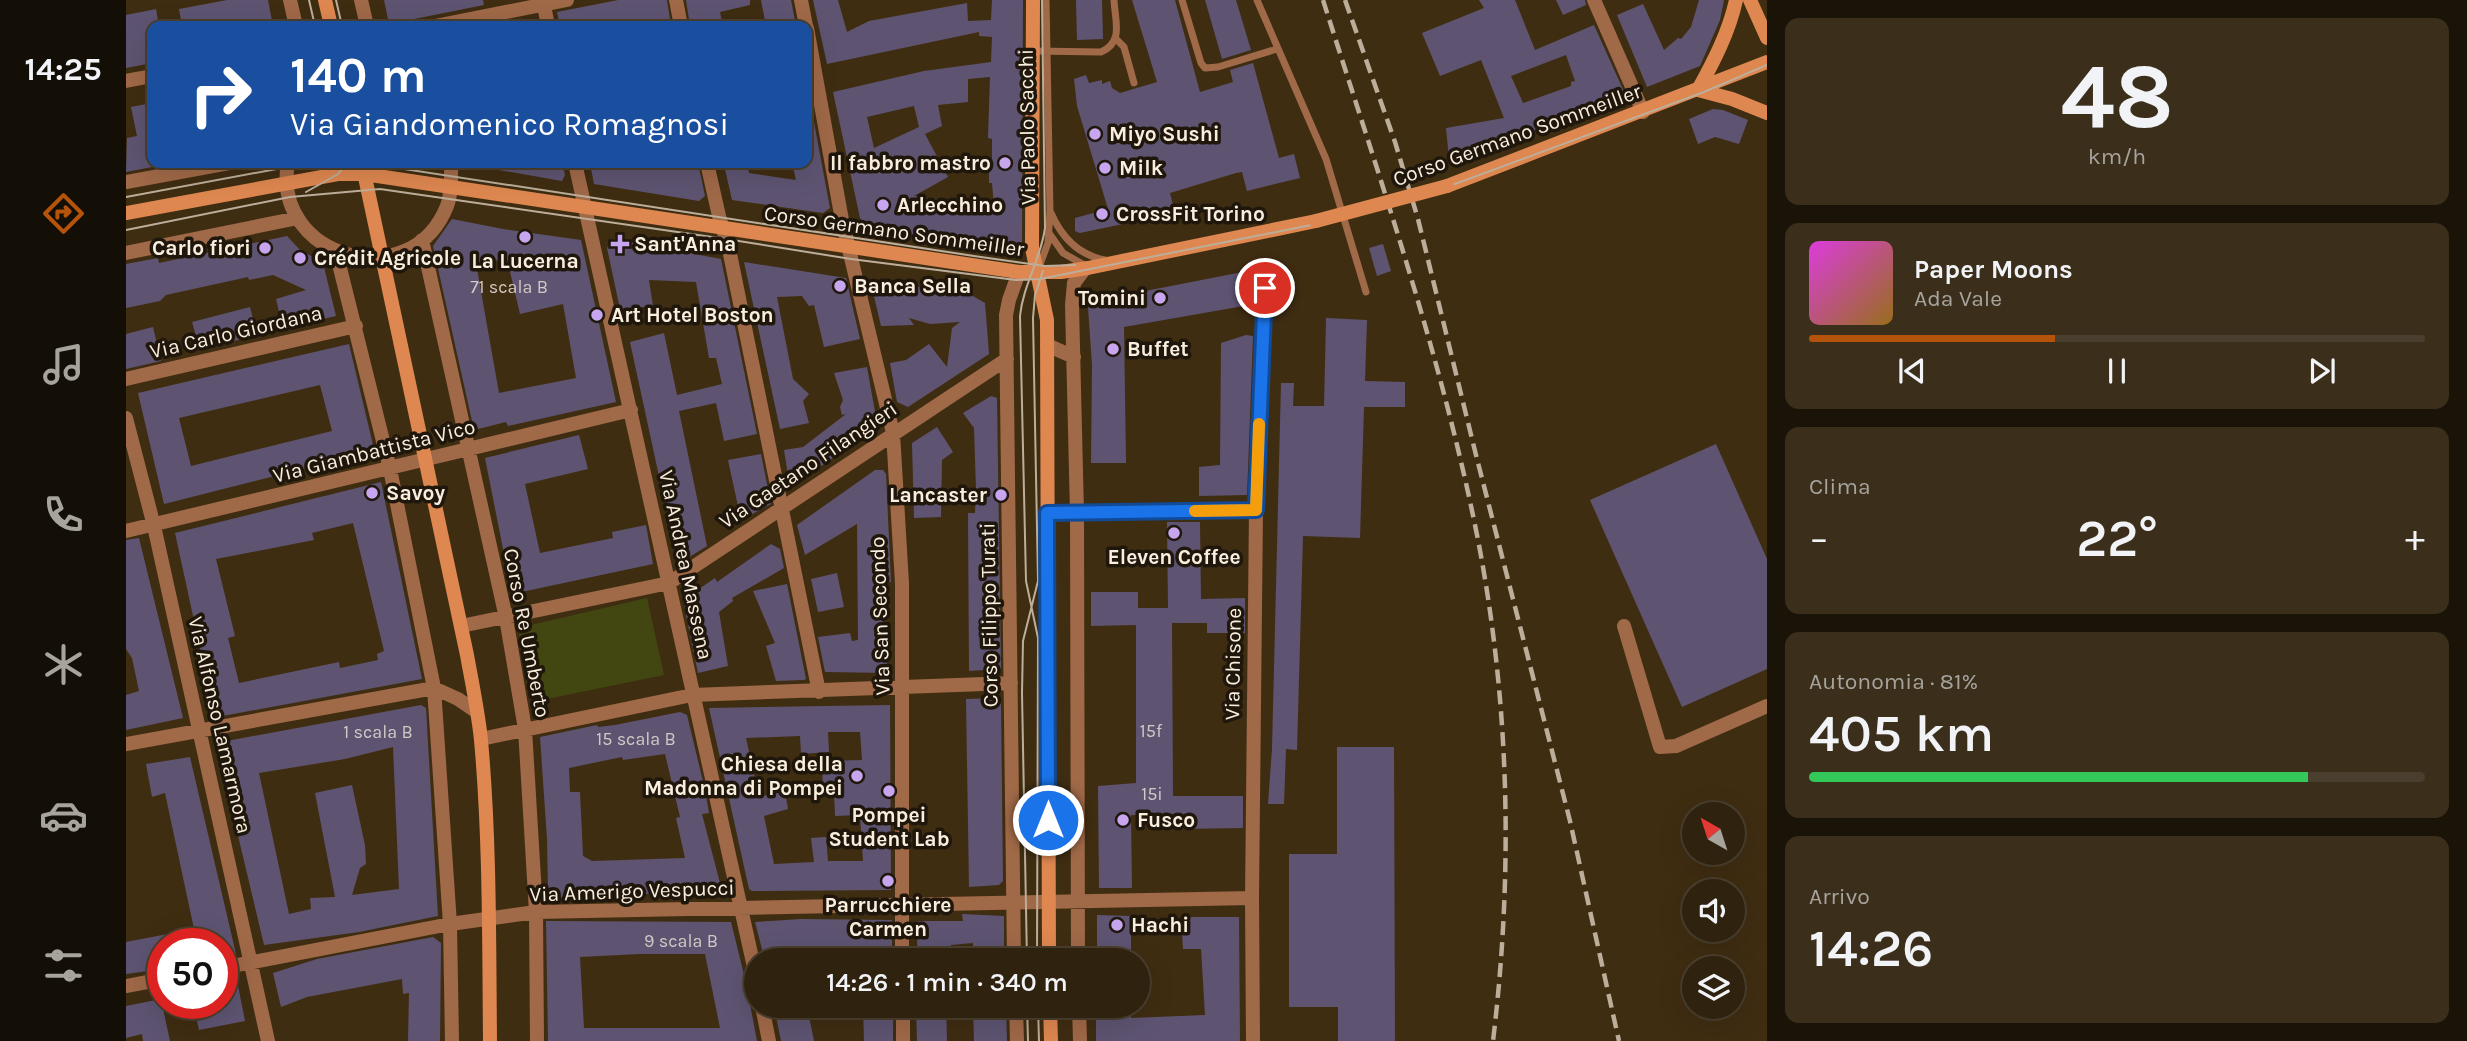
<!DOCTYPE html>
<html lang="it">
<head>
<meta charset="utf-8">
<style>
	:root { --surface:#2f220e; --page:#3b2f1c; --text:#f1f3f6; --muted:#a7a49e; --line:#4a3f2e; --accent:#b45309 }
	body { margin:0; font-family:Karla,sans-serif; background:var(--page); color:var(--text); height:100vh; display:flex; flex-direction:column; font-size:26px; white-space:nowrap }
	* { box-sizing:border-box; margin:0 }
	p { font-size:23px; color:var(--muted) }
	.icon { flex:none; width:38px; height:38px; fill:none; stroke:currentColor; stroke-width:2; stroke-linecap:round; stroke-linejoin:round }
	.map { position:relative; flex:1; overflow:hidden }
	.details { display:flex; flex-direction:column; gap:18px; padding:18px; background:#1a1308; width:700px }
	.details>* { flex:none }
	.top-card { position:absolute; left:21px; top:21px; width:665px; height:147px; border-radius:14px; box-shadow:0 7px 28px #0002,0 0 0 2px var(--line); background:#1a4fa0; color:#fff; overflow:hidden }
	.needle { width:46px; rotate:321deg }
	.buttons { position:absolute; left:1556px; top:802px; display:grid; gap:14px }
	.buttons a { display:grid; place-items:center; width:63px; height:63px; border-radius:50%; background:var(--surface); box-shadow:0 7px 28px #0002,0 0 0 2px var(--line); font-size:35px }
	.speed { position:absolute; left:21px; top:928px; display:flex; gap:14px; font-size:35px; font-weight:700; text-align:center }
	.speed>* { display:grid; place-content:center; width:91px; height:91px; border-radius:50%; background:var(--surface); box-shadow:0 7px 28px #0002,0 0 0 2px var(--line); line-height:1 }
	.speed .limit { border:10px solid #d22; background:#fff; color:#111 }
	.pin { position:absolute; display:grid; place-items:center; width:60px; height:60px; color:#fff; margin:-30px; border:4px solid #fff; border-radius:50%; box-shadow:0 2px 7px #0007 }
	.me { position:absolute; width:77px; margin:-38px; rotate:0deg; stroke-linejoin:round; filter:drop-shadow(0 0 5px #0008) }
	.turn { display:flex; align-items:center; gap:24px; height:147px; padding:0 28px; font-size:32px }
	.turn .icon { width:91px; height:91px; stroke-width:2.5 }
	.turn b { display:block; font-size:49px; line-height:60px }
	.big { font-size:52px; font-weight:600; line-height:1.1 }
	.details .widget { flex:1; display:flex; flex-direction:column; justify-content:center; gap:10px; min-width:0; padding:0 24px; border-radius:14px; background:var(--page) }
	.details .dial { align-items:center; gap:0 }
	.dial b { font-size:91px; line-height:1 }
	.song { display:flex; align-items:center; gap:21px }
	.cover { width:84px; height:84px; border-radius:10px; background:linear-gradient(135deg,hsl(300 70% 55%),hsl(40 70% 35%)) }
	.played { height:7px; border-radius:4px; background:linear-gradient(90deg,var(--accent) 40%,var(--line) 40%) }
	.keys { display:flex; justify-content:space-around; direction:ltr }
	.heat { display:flex; justify-content:space-between; align-items:center; font-size:38px; direction:ltr }
	.charge { height:10px; border-radius:5px; background:linear-gradient(90deg,#34c759 81%,var(--line) 0) }
	.trip { position:absolute; left:618px; top:948px; width:406px; height:70px; border-radius:35px; background:var(--surface); box-shadow:0 7px 28px #0002,0 0 0 2px var(--line); font-weight:600; line-height:70px; text-align:center }
	main { display:flex; flex:1; min-height:0 }
	.tab-bar { display:flex; flex-direction:column; width:126px; justify-content:space-around; align-items:center; background:#130e06; color:var(--muted) }
	.tab-bar .icon { width:49px; height:49px }
	.tab-bar .selected { color:var(--accent) }
	.tab-bar b { font-size:32px; color:var(--text) }
	.map>svg:first-child { display:block }
	.green { fill:#424712 }
	.building { fill:#5e5472; fill-rule:evenodd }
	.lines { fill:none; stroke-linecap:round; stroke-linejoin:round }
	.lane { stroke:#a06948; stroke-width:7 }
	.street { stroke:#a06948; stroke-width:14 }
	.secondary { stroke:#de8750; stroke-width:14 }
	.tram { stroke:#bcae9a; stroke-width:2 }
	.rail { stroke:#bcae9a; stroke-width:4.5; stroke-dasharray:14 7; stroke-linecap:butt }
	.secondary-bridge { stroke:#de8750; stroke-width:14 }
	.route-casing { stroke:#114b97; stroke-width:18 }
	.route { stroke:#1a73e8; stroke-width:12 }
	.slow { stroke:#f59e0b; stroke-width:12 }
	.poi-dot { fill:#c7a6ef; stroke:#1f170c; stroke-width:2.5 }
	.labels { text-anchor:middle; dominant-baseline:central; stroke-width:7; stroke-linejoin:round; paint-order:stroke }
	.number-label { font-size:18px; fill:#d3c8c3 }
	.street-label { font-size:21px; fill:#faeede; stroke:#1f170c }
	.poi-label { font-size:21px; font-weight:bold; fill:#faeede; stroke:#1f170c; text-anchor:start }
</style>
</head>
<body>
<main>
<nav class="tab-bar">
<b>14:25</b>
<svg class="icon selected" aria-label="directions" viewBox="0 0 24 24"><path d="M12 3l9 9-9 9-9-9zM9 14v-3h6M13 9l2 2-2 2"/></svg>
<svg class="icon" aria-label="music" viewBox="0 0 24 24"><path d="M9 18V5l10-2v13"/><circle cx="6" cy="18" r="3"/><circle cx="16" cy="16" r="3"/></svg>
<svg class="icon" aria-label="phone" viewBox="0 0 24 24"><path d="M5 4h4l2 5-3 2q2 4 5 5l2-3 5 2v4C11 20 4 13 5 4z"/></svg>
<svg class="icon" aria-label="climate" viewBox="0 0 24 24"><path d="M12 3v18M4 7l16 10M4 17L20 7"/></svg>
<svg class="icon" aria-label="car" viewBox="0 0 24 24"><path d="M5 17H2v-5l4-1 3-4h7l3 4 3 1v5h-3M9 17h6M6 11h13"/><circle cx="7" cy="17" r="2"/><circle cx="17" cy="17" r="2"/></svg>
<svg class="icon" aria-label="filters" viewBox="0 0 24 24"><path d="M4 7h16M4 17h16"/><circle cx="9" cy="7" r="2"/><circle cx="15" cy="17" r="2"/></svg>
</nav>
<div class="map">
<svg width="1641" height="1041" viewBox="0 0 1641 1041">
	<rect width="100%" height="100%" fill="#3f2d12"/>
	<path class="green" d="M521,598l17,77 -132,27 -14,-74z"/>
	<path class="building" d="M101,0h41l5,26h-91l-3,-17z
		M258,0h99l1,5 -95,19z
		M492,0h49l4,26h-111l-3,-14z
		M560,0h64v5l-30,7 3,14h-33z
		M635,0h30l5,26h-30z
		M687,0h25l9,32 22,-11 98,-18 1,18 23,-1 1,-20h31l-1,243 -42,-1 -113,-13 -7,-11 -27,-126 91,-21 67,-9 1,-25 -13,-1v-4l-152,32zM864,77l-2,61 4,1v30l-3,1v13h3l2,24 -80,-11 34,-19 -23,-43 17,-8 -4,-21 30,-3v-23zM788,106l5,21 -45,21 -7,-31z
		M950,0h26l1,39 -26,1z
		M1006,0h43l25,92 33,-10 -3,-12 23,-7 26,95 15,-4 6,24 -53,13 -5,-19 -6,1 -66,20 5,20 -95,20 -5,-2v-13l33,-9 -31,-103 -3,-27 12,-4 3,8 13,-3v4l8,-3 2,7 8,5 37,-11z
		M1079,0h31l15,50 -29,9z
		M1353,0h36l20,50 59,-25 31,69 -155,63 -10,-2 -11,4 -3,-31 58,-10 -23,-58 -41,16 -18,-43 62,-25zM1440,55l9,26 -4,1v4l-48,17 -12,-27z
		M1430,0h29l1,5 -23,10z
		M1573,0h25l-4,20 -20,46 -53,21 -30,-72 26,-11 21,46 14,-12 3,1 10,-12z
		M30,9l3,17h-7v37l-26,5v-53z
		M26,103v64l-26,5 1,-34 10,-2 -6,-29z
		M681,105h3l3,12 17,91 -7,5 -91,-13 -8,-35 23,-2 2,10 47,7 -4,-17h15z
		M1587,109l10,1 25,10 -9,24 -24,-7 -17,7 -9,-25z
		M367,163h69l3,12 -3,6 -69,-12z
		M464,163h108l7,33 -6,5 -105,-17z
		M326,219l51,10 78,11 35,162 -108,24 -2,-4 -32,8 -41,-184zM381,259l13,55 43,-10 13,74 -77,15 -23,-130z
		M161,236l12,13 24,14 13,53 -53,12 -7,-29 30,-9 -33,-15 -24,5 -1,-3 -82,18 -6,6 -34,7v-44l32,-6 1,5z
		M488,239l107,20 36,175 -33,7 -8,-38 -37,8 28,135 -29,18 -48,-222 34,-9 13,62 45,-11 -6,-26h-7l-13,-76 -47,-2 4,26 -33,3 -13,-61z
		M1257,244l8,27 -14,5 -8,-28z
		M618,262l102,16 14,61 -36,8 -10,-42 -5,1 -7,-10 -25,1 16,82 16,15 -6,7 6,22 -29,6z
		M1132,269l-3,35 -131,23 2,136h-35l1,-98 -4,-58 6,-6z
		M749,280l96,15 14,8 4,51 -81,53 -11,-5 -7,-39 16,-3 23,-16 18,23 5,-39 8,-6 -30,2 -21,-6 5,7 -33,1 -9,-38z
		M124,307l7,28 -57,15 -8,-28z
		M1200,318l41,2 -2,61 40,1v25h-41l-4,131 -57,-2 -6,214 -11,-1 -2,55h-16l4,-55 9,-366h13l-1,23h31z
		M27,327l8,34 -35,8v-35z
		M1120,335l7,1 -6,159 -48,1v-29l21,-2 1,-122z
		M223,344l25,105 -36,9 -1,-3 -25,6 2,5 -150,38 -26,-111zM194,385l12,46 -141,35 -12,-48z
		M741,367l10,56 -2,5 -85,60 -6,-38 19,-3 43,-33 -4,1 -2,-8 3,-7 -9,-27z
		M865,396l6,2 4,271 -32,2 -1,-158h7l1,-24 -2,-61 -11,-15z
		M811,427l16,25 -11,8 -1,57 -27,1 -2,-75z
		M453,435l9,34 -63,15 15,69 73,-15 -1,-6 34,-7 7,39 -141,30 -27,-136z
		M1590,444l51,115v110l-85,38 -92,-207z
		M635,454l10,50 -30,16 -13,-60z
		M749,470h8l3,4 5,108h-8v46l5,45 -63,-1 -7,-35 32,-4 2,8 6,-1 -1,-116 -52,31 -8,-30z
		M255,482l41,197 -210,39 -13,-55 4,-1 -28,-129zM227,523l31,128 -7,3 1,6 -38,8 -1,-6 -100,21 -11,-45 7,-2 -19,-77 98,-19 -2,-7z
		M1041,522h33l1,77 44,-1v35h-38v-10h-35l1,173h70v32l-63,1v-14h-49l1,73h-33l-1,-102 38,-3v-158l-45,1v-34h47v16h30z
		M13,538l44,180 -57,12v-35l13,-4 -7,-33 -6,-9v-109z
		M645,544l9,5 4,19 -52,30 1,3 -14,11 9,54 -30,7 -15,-73 32,-22 2,4z
		M711,573l7,34 -26,5 -7,-33z
		M661,584l19,95 -2,1 -28,1 -10,-35 9,-3 -22,-52z
		M870,698l5,5 2,178 -4,4 -30,2 -3,-188z
		M295,705l5,3 12,208 -79,16 -95,13 -48,-202zM267,747l6,142 -47,6 8,-27 6,-4 -1,-19 -13,-60 -37,8 20,104 -25,1 1,11 -22,5 -30,-141 86,-14z
		M764,705l1,185 -139,1 -3,-2 -40,-181zM702,732h32l2,28 -40,1 1,30h11l1,25 25,-1 3,46h-35l-2,-24 -15,1 3,24 -40,2 -10,-48 24,-7 -3,-18 -26,6 -13,-59 54,-2 1,18 28,-2z
		M554,712l7,3 18,75 4,23 -7,1 18,69 -4,8 -164,7 -4,-5 -1,-54 -7,-102 57,-12 1,2 17,-2zM539,754l15,63 -4,1 9,40 -93,3 -9,-5 -3,-64h-10l-1,-24 53,-11 1,3z
		M1211,747h57l1,294h-57v-34h-49v-153h48z
		M64,757l46,197 -14,4v-15h-59v26l-37,5v-32l68,-13 -29,-136 -13,4 -6,-33z
		M836,914l42,2v45h-31v-18l-22,2v2l-9,-1v13l-24,1 -2,-39h47z
		M971,915l34,1v45h-34z
		M1055,917h58l1,124h-144v-35h35v12l74,-3 -4,-66h-18z
		M675,919l91,1v41h-32l-6,-12 -52,4 -1,8h-36l-10,-39z
		M420,921l185,1 15,61 11,58h-209zM513,954h66l15,74h-136l-4,-71z
		M307,937l8,6 -1,98h-32l1,-48 -6,1 -1,-15 -95,18 -26,10 -8,-34 44,-14z
		M110,975l9,46 -46,9 -6,-27h29v-26z
		M35,999l9,42h-27l-1,-7 -16,4v-32z
		M648,1006h33l7,35h-33z
		M737,1006h30v35h-29z
		M790,1006h30l1,35h-30z
		M847,1006h33l1,35h-33z"/>
	<g class="lines">
		<path class="lane" d="M1056,0l19,63 4,5 13,-1 59,-18
			M1131,0l69,159 40,133
			M991,40l7,7 10,36
			M908,51l67,1c23,-10 14,-31 13,-52
			M925,213c10,23 27,42 54,47
			M923,233l14,20 23,13
			M913,267l9,-24 2,-32 -4,-211"/>
		<path class="street" d="M164,0l6,26
			M235,0l6,26
			M417,0l5,26
			M550,0l5,26
			M675,0l5,26
			M1468,0l49,112
			M309,26l132,-26
			M681,28l35,192 51,213 9,150v378
			M0,81l26,-5
			M162,163c-17,95 123,134 159,43 5,-13 4,-30 4,-43
			M449,163l181,813
			M581,163l12,53 10,33 90,443
			M0,182l103,-19
			M296,240l84,378 19,111 11,183 1,129
			M210,252l54,217 44,219 16,236 2,117
			M0,253l172,-35
			M921,345l27,12
			M0,379l230,-53
			M0,418l28,108 114,515
			M921,513l209,-3
			M0,531l505,-121
			M335,626l208,-43 338,-224
			M1498,626l36,121 16,-1 91,-40
			M355,739l211,-44 319,-12
			M0,744l308,-56 24,11 19,13
			M888,961l-8,-646 3,-15 10,-28
			M952,961l-1,-448 -5,-208 2,-22 9,-12
			M96,968l228,-44 86,-12 716,-14
			M0,986l37,-7
			M636,1006l7,35
			M777,1006v35
			M890,1006l1,35
			M953,1006l1,35
			M1127,1041l-1,-143 4,-388 9,-222"/>
		<path class="secondary" d="M199,0l6,26
			M907,0l-1,248 15,72 2,641
			M1624,0l17,38
			M1572,90c16,-29 31,-58 38,-90
			M1572,90l34,9 35,14
			M236,163l105,492c5,28 11,56 14,85 9,100 8,201 9,301
			M1321,186l320,-124
			M0,213l212,-39h26l655,98h42l27,-4 228,-47
			M924,1006l1,35"/>
		<path class="tram" d="M183,0l6,26
			M210,0l6,26
			M239,163l609,93 71,10 30,-1
			M180,192l32,-18 9,-11
			M0,197l183,-34h44
			M0,230l164,-33 90,-8 346,50 125,20 165,21 24,-1 276,-55 101,-26 287,-106 63,-27
			M901,961l-5,-268 1,-52 15,-60 -5,-263 2,-23 8,-24
			M911,961l1,-323 -12,-57 -6,-265c3,-31 21,-57 25,-88l-3,-228
			M901,1006l1,35
			M912,1006l1,35"/>
		<path class="rail" d="M1197,0c57,180 120,360 156,545 31,164 34,331 14,496
			M1219,0l50,142 23,77 58,236 94,366 49,220"/>
		<path class="secondary-bridge" d="M1190,221l131,-35"/>
	</g>
	<g class="lines">
		<defs>
			<path id="route" d="M922,820l-1,-307 209,-3 9,-222"/>
		</defs>
		<use href="#route" class="route-casing"/>
		<use href="#route" class="route"/>
		<path class="slow" d="M1069,511l61,-1 3,-86"/>
	</g>
	<g class="poi-dot">
		<circle cx="969" cy="134" r="7"/>
		<circle cx="879" cy="163" r="7"/>
		<circle cx="979" cy="168" r="7"/>
		<circle cx="757" cy="205" r="7"/>
		<circle cx="976" cy="214" r="7"/>
		<circle cx="399" cy="237" r="7"/>
		<path d="M490.5 233.5h7v7h7v7h-7v7h-7v-7h-7v-7h7z"/>
		<circle cx="139" cy="248" r="7"/>
		<circle cx="174" cy="258" r="7"/>
		<circle cx="714" cy="286" r="7"/>
		<circle cx="1034" cy="298" r="7"/>
		<circle cx="471" cy="315" r="7"/>
		<circle cx="987" cy="349" r="7"/>
		<circle cx="246" cy="493" r="7"/>
		<circle cx="875" cy="495" r="7"/>
		<circle cx="1048" cy="533" r="7"/>
		<circle cx="731" cy="776" r="7"/>
		<circle cx="763" cy="791" r="7"/>
		<circle cx="997" cy="820" r="7"/>
		<circle cx="762" cy="881" r="7"/>
		<circle cx="991" cy="925" r="7"/>
	</g>
	<g class="labels">
		<g class="number-label">
			<text x="383" y="287">71 scala B</text>
			<text x="1025" y="731">15f</text>
			<text x="252" y="732">1 scala B</text>
			<text x="510" y="739">15 scala B</text>
			<text x="1026" y="794">15i</text>
			<text x="555" y="941">9 scala B</text>
		</g>
		<g class="street-label">
			<text transform="translate(901 127) rotate(-91)">Via Paolo Sacchi</text>
			<text transform="translate(1391 135) rotate(-20)">Corso Germano Sommeiller</text>
			<text transform="translate(768 231) rotate(8)">Corso Germano Sommeiller</text>
			<text transform="translate(110 332) rotate(-13)">Via Carlo Giordana</text>
			<text transform="translate(248 451) rotate(-14)">Via Giambattista Vico</text>
			<text transform="translate(682 465) rotate(-34)">Via Gaetano Filangieri</text>
			<text transform="translate(560 565) rotate(78)">Via Andrea Massena</text>
			<text transform="translate(863 615) rotate(-91)">Corso Filippo Turati</text>
			<text transform="translate(754 616) rotate(-92)">Via San Secondo</text>
			<text transform="translate(401 633) rotate(79)">Corso Re Umberto</text>
			<text transform="translate(1107 664) rotate(-89)">Via Chisone</text>
			<text transform="translate(94 725) rotate(77)">Via Alfonso Lamarmora</text>
			<text transform="translate(506 891) rotate(-2)">Via Amerigo Vespucci</text>
		</g>
		<g class="poi-label">
			<text x="983" y="134">Miyo Sushi</text>
			<text x="865" y="163" text-anchor="end">Il fabbro mastro</text>
			<text x="993" y="168">Milk</text>
			<text x="771" y="205">Arlecchino</text>
			<text x="990" y="214">CrossFit Torino</text>
			<text x="508" y="244">Sant'Anna</text>
			<text x="125" y="248" text-anchor="end">Carlo fiori</text>
			<text x="188" y="258">Crédit Agricole</text>
			<text x="399" y="261" text-anchor="middle">La Lucerna</text>
			<text x="728" y="286">Banca Sella</text>
			<text x="1020" y="298" text-anchor="end">Tomini</text>
			<text x="485" y="315">Art Hotel Boston</text>
			<text x="1001" y="349">Buffet</text>
			<text x="260" y="493">Savoy</text>
			<text x="861" y="495" text-anchor="end">Lancaster</text>
			<text x="1048" y="557" text-anchor="middle">Eleven Coffee</text>
			<text x="717" y="764" text-anchor="end">Chiesa della<tspan x="717" dy="24">Madonna di Pompei</tspan></text>
			<text x="763" y="815" text-anchor="middle">Pompei<tspan x="763" dy="24">Student Lab</tspan></text>
			<text x="1011" y="820">Fusco</text>
			<text x="762" y="905" text-anchor="middle">Parrucchiere<tspan x="762" dy="24">Carmen</tspan></text>
			<text x="1005" y="925">Hachi</text>
		</g>
	</g>
</svg>
<div class="buttons">
<a><svg class="needle" viewBox="-14 -14 28 28"><path d="M0-13l5 13h-10z" fill="#e53935"/><path d="M0 13l5-13h-10z" fill="#a7a49e"/></svg></a>
<a><svg class="icon" aria-label="sound" viewBox="0 0 24 24"><path d="M4 9h4l5-4v14l-5-4H4zM17 9q2 3 0 6"/></svg></a>
<a><svg class="icon" aria-label="layers" viewBox="0 0 24 24"><path d="M12 4l9 5-9 5-9-5zM3 14l9 5 9-5"/></svg></a>
</div>
<div class="speed"><div class="limit">50</div></div>
<div class="pin" style="left:1139px;top:288px;background:#d93025"><svg class="icon" aria-label="arrive" viewBox="0 0 24 24"><path d="M6 21V4h12l-3 4 3 4H6"/></svg></div>
<svg class="me" style="left:922px;top:820px" viewBox="-20 -20 40 40"><circle r="17" fill="#1a73e8" stroke="#fff" stroke-width="3"/><path d="M0-11L8 9 0 5-8 9z" fill="#fff"/></svg>
<div class="trip">14:26 · 1 min · 340 m</div>
<div class="top-card">
<div class="turn"><svg class="icon" aria-label="right" viewBox="0 0 24 24"><path d="M7 20v-9h11M14 6l5 5-5 5"/></svg><div><b>140 m</b>Via Giandomenico Romagnosi</div></div>
</div>
</div>
<section class="details">
<div class="widget dial"><b>48</b><p>km/h</p></div>
<div class="widget">
<div class="song"><i class="cover"></i><div><b>Paper Moons</b><p>Ada Vale</p></div></div>
<div class="played"></div>
<div class="keys"><svg class="icon" aria-label="previous" viewBox="0 0 24 24"><path d="M18 5L8 12l10 7zM5 5v14"/></svg><svg class="icon" aria-label="pause" viewBox="0 0 24 24"><path d="M8 5v14M16 5v14"/></svg><svg class="icon" aria-label="next" viewBox="0 0 24 24"><path d="M6 5l10 7-10 7zM19 5v14"/></svg></div>
</div>
<div class="widget"><p>Clima</p>
<div class="heat"><a>−</a><b class="big">22°</b><a>+</a></div>
</div>
<div class="widget"><p>Autonomia · 81%</p><b class="big">405 km</b><div class="charge"></div></div>
<div class="widget"><p>Arrivo</p><b class="big">14:26</b></div>
</section>
</main>
</body>
</html>
